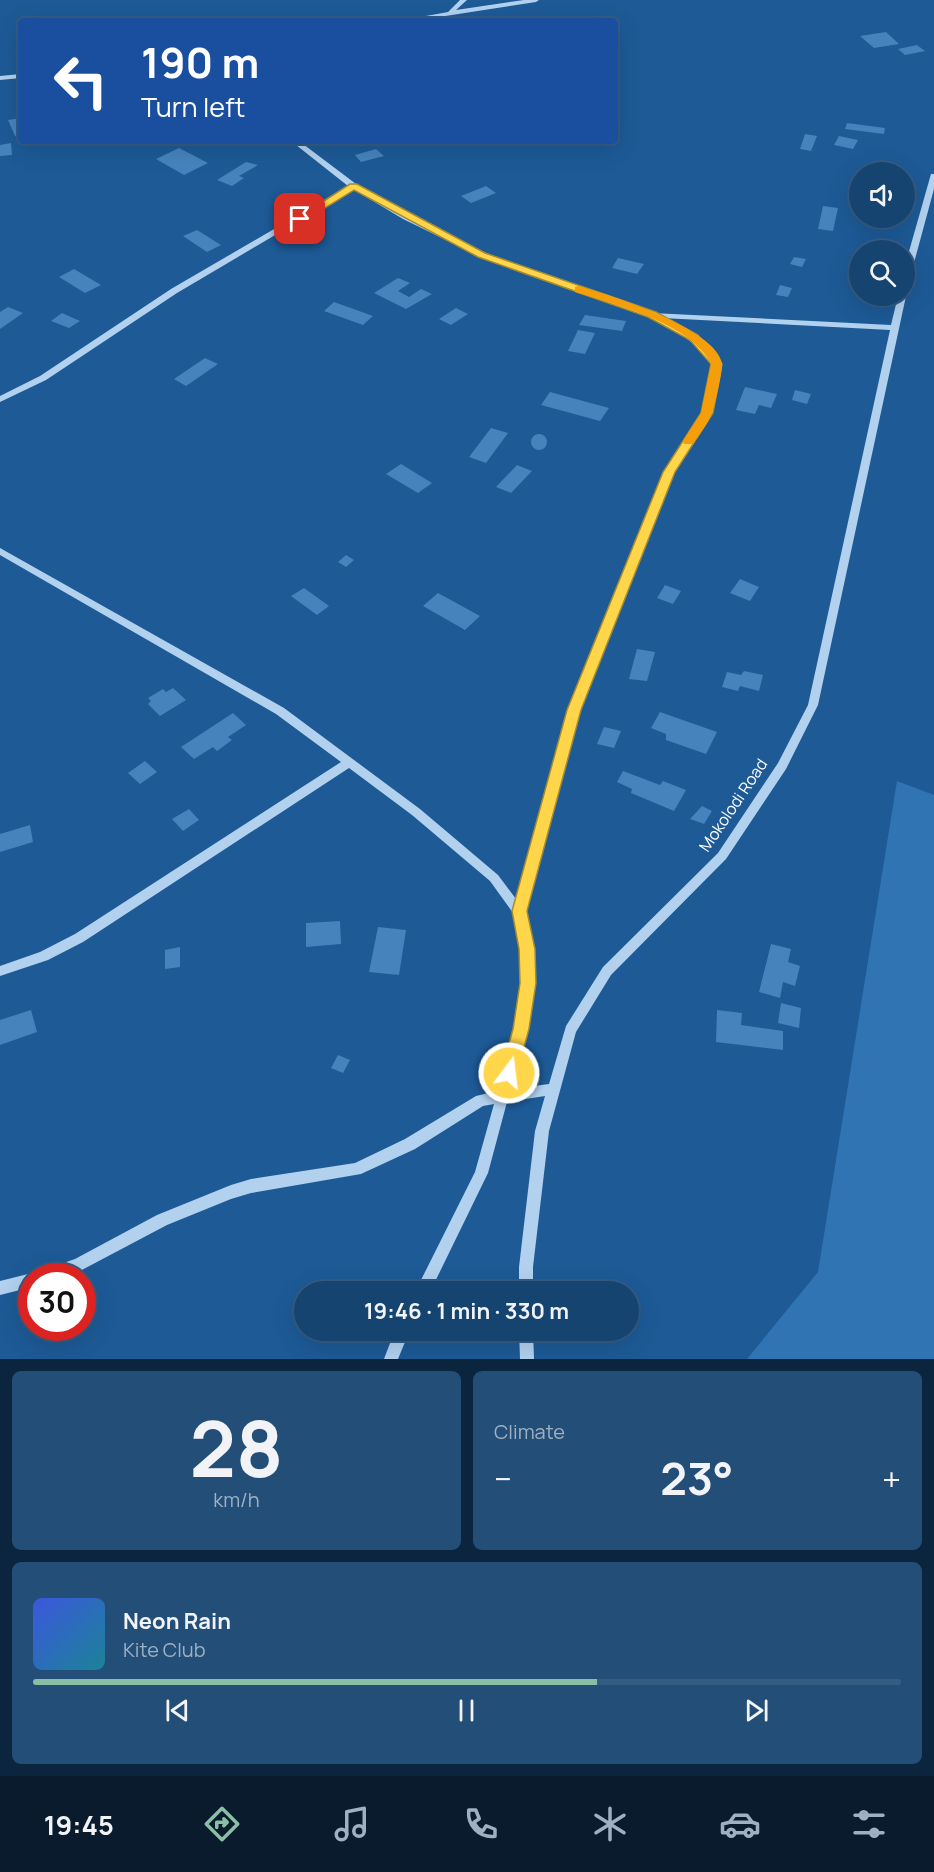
<!DOCTYPE html>
<html lang="en">
<head>
<meta charset="utf-8">
<style>
	:root { --surface:#164470; --page:#234e78; --text:#f1f3f6; --muted:#9eb0c3; --line:#355c83; --accent:#8abfa5 }
	body { margin:0; font-family:Manrope,sans-serif; background:var(--page); color:var(--text); height:100vh; display:flex; flex-direction:column; font-size:22px; white-space:nowrap }
	* { box-sizing:border-box; margin:0 }
	p { font-size:20px; color:var(--muted) }
	.icon { flex:none; width:33px; height:33px; fill:none; stroke:currentColor; stroke-width:2; stroke-linecap:round; stroke-linejoin:round }
	.map { position:relative; height:1359px; overflow:hidden }
	.drawer { display:flex; flex-direction:column; gap:12px; padding:12px; background:#0c253e; flex:1 }
	.drawer>* { flex:none }
	.banner { position:absolute; left:18px; top:18px; width:600px; height:126px; border-radius:6px; box-shadow:0 6px 24px #0002,0 0 0 2px var(--line); background:#1a4fa0; color:#fff; overflow:hidden }
	.fabs { position:absolute; left:849px; top:162px; display:grid; gap:12px }
	.fabs a { display:grid; place-items:center; width:66px; height:66px; border-radius:50%; background:var(--surface); box-shadow:0 6px 24px #0002,0 0 0 2px var(--line); font-size:30px }
	.speed { position:absolute; left:18px; top:1263px; display:flex; gap:12px; font-size:30px; font-weight:700; text-align:center }
	.speed>* { display:grid; place-content:center; width:78px; height:78px; border-radius:50%; background:var(--surface); box-shadow:0 6px 24px #0002,0 0 0 2px var(--line); line-height:1 }
	.speed .limit { border:9px solid #d22; background:#fff; color:#111 }
	.pin { position:absolute; display:grid; place-items:center; width:51px; height:51px; color:#fff; margin:-26px; border-radius:12px; box-shadow:0 3px 9px #0006 }
	.me { position:absolute; width:66px; margin:-33px; rotate:15deg; stroke-linejoin:round; filter:drop-shadow(0 0 4px #0008) }
	.turn { display:flex; align-items:center; gap:21px; height:126px; padding:0 24px; font-size:27px }
	.turn .icon { width:78px; height:78px; stroke-width:2.5 }
	.turn b { display:block; font-size:42px; line-height:51px }
	.big { font-size:45px; font-weight:700; line-height:1.1 }
	.drawer .tile { flex:1; display:flex; flex-direction:column; justify-content:center; gap:9px; min-width:0; padding:0 21px; border-radius:9px; background:var(--page) }
	.drawer .dial { align-items:center; gap:0 }
	.dial b { font-size:78px; line-height:1 }
	.song { display:flex; align-items:center; gap:18px }
	.cover { width:72px; height:72px; border-radius:9px; background:linear-gradient(135deg,hsl(230 70% 55%),hsl(190 70% 35%)) }
	.played { height:6px; border-radius:3px; background:linear-gradient(90deg,var(--accent) 65%,var(--line) 65%) }
	.keys { display:flex; justify-content:space-around; direction:ltr }
	.heat { display:flex; justify-content:space-between; align-items:center; font-size:33px; direction:ltr }
	.drawer .tiles { flex:1; display:grid; gap:12px; grid-template-columns:1fr 1fr }
	.tile:last-child { grid-column:span 2 }
	.trip { position:absolute; left:294px; top:1281px; width:345px; height:60px; border-radius:30px; background:var(--surface); box-shadow:0 6px 24px #0002,0 0 0 2px var(--line); font-weight:700; line-height:60px; text-align:center }
	.menu { display:flex; height:96px; justify-content:space-around; align-items:center; background:#091b2d; color:var(--muted) }
	.menu .icon { width:42px; height:42px }
	.menu .current { color:var(--accent) }
	.menu b { font-size:27px; color:var(--text) }
	.map>svg:first-child { display:block }
	.green { fill:#3174b4 }
	.building { fill:#4683bd }
	.lines { fill:none; stroke-linecap:round; stroke-linejoin:round }
	.minor { fill:#b1d1ef; fill-rule:evenodd }
	.route { fill:#ffd54a; stroke:#a68a30; stroke-width:1.5 }
	.slow { fill:#f59e0b }
	.labels { text-anchor:middle; dominant-baseline:central; stroke-width:6; stroke-linejoin:round; paint-order:stroke }
	.street-label { font-size:16px; fill:#fff; stroke:#1d5a96 }
</style>
</head>
<body>
<div class="map">
<svg width="934" height="1359" viewBox="0 0 934 1359">
	<rect width="100%" height="100%" fill="#1d5a96"/>
	<path class="green" d="M897,781l37,14v564h-187l71,-87z"/>
	<path class="building" d="M886,32l13,12 -25,4 -14,-12z
		M917,45l8,6 -20,4 -7,-6z
		M21,118v16l-6,2 -7,-16z
		M847,123l38,5 -1,6 -39,-5z
		M805,134l12,2 -6,15 -11,-2z
		M839,136l19,4 -5,9 -19,-4z
		M11,143l1,12 -12,1v-11z
		M179,148l29,15 -24,12 -28,-16z
		M376,149l8,7 -23,6 -6,-7z
		M246,162l12,3 -19,11 5,2 -12,8 -15,-6z
		M486,186l10,7 -25,10 -10,-7z
		M285,196l12,3 -5,5 -12,-3z
		M823,206l15,2 -5,23 -15,-2z
		M197,230l24,15 -14,7 -24,-16z
		M794,257l12,2 -4,8 -12,-3z
		M618,258l26,6 -7,10 -25,-6z
		M74,269l27,16 -16,8 -26,-16z
		M398,278l12,5 -12,8 11,6 12,-8 11,5 -26,15 -32,-16z
		M780,285l12,3 -4,9 -12,-2z
		M334,302l39,14 -10,9 -39,-14z
		M8,307l15,6 -23,16v-17z
		M456,308l12,6 -17,11 -12,-6z
		M62,313l18,8 -11,7 -18,-7z
		M585,315l41,6 -4,10 -43,-6z
		M578,330l17,3 -10,21 -17,-3z
		M205,358l13,6 -32,22 -12,-7z
		M745,387l32,7 -6,14 -12,-3 -4,9 -19,-4z
		M795,390l16,4 -4,10 -15,-4z
		M550,392l59,16 -9,13 -59,-16z
		M491,428l17,5 -22,30 -17,-6z
		M531 442a8 8 0 1 1 16 0a8 8 0 1 1-16 0Z
		M401,464l31,19 -14,10 -32,-19z
		M517,465l15,6 -21,22 -15,-6z
		M346,555l8,5 -8,7 -8,-5z
		M740,579l19,8 -9,14 -20,-8z
		M665,585l16,6 -8,13 -16,-6z
		M304,588l25,18 -12,9 -26,-19z
		M438,593l42,23 -15,14 -42,-24z
		M637,649l18,3 -8,29 -18,-2z
		M744,671l19,4 -4,16 -19,-5 -2,5 -16,-4 5,-15 14,3z
		M173,688l13,12 -26,16 -12,-12 3,-3 -3,-3 15,-9 3,3z
		M660,712l57,20 -11,22 -40,-14v-6l-15,-6z
		M233,713l13,12 -18,12 4,3 -15,11 -4,-4 -19,12 -13,-12z
		M604,727l17,4 -7,17 -17,-4z
		M145,761l12,11 -17,12 -12,-11z
		M623,771l37,14 3,-4 23,9 -12,21 -43,-18 1,-4 -15,-7z
		M702,806l10,5 -8,13 -14,-5z
		M189,809l10,11 -16,11 -11,-12z
		M30,825l3,17 -33,10v-18z
		M340,921l1,23 -35,3v-24z
		M378,927l28,3 -7,45 -30,-3z
		M771,944l20,5 -3,13 12,4 -5,20 -12,-4 -3,16 -21,-6z
		M180,947v20l-15,2v-19z
		M781,1003l20,5 -2,20 -21,-5z
		M31,1010l6,22 -37,13v-25z
		M717,1010l25,3 -1,12 42,6v19l-67,-8z
		M338,1055l12,5 -7,13 -12,-5z"/>
	<g class="lines">
		<path class="minor" d="M460,0h7l-11,10 68,-10h15l-3,2 -123,19h-15l50,-9z
			M21,74v4l-21,2v-4z
			M291,141h8l69,52 96,50 27,12 113,39 48,19 239,12 7,-29 6,-2 2,2 -88,409 -32,64 -60,90 -115,116 -35,57 -27,99 -16,136v25h-14v-25l16,-136 10,-35 -38,6 -19,71 -58,119h-15l60,-120 19,-68 -11,2 -68,43 -54,25 -110,19 -20,6 -64,26 -89,47 -13,4h-27l2,-5 35,-12 82,-44 74,-30 20,-6 104,-16 50,-24 71,-43 21,-5 18,-62 7,-46 -1,-34 -8,-36 -23,-32 -78,-66 -63,-47 -266,174 -35,18 -48,16v-10l40,-14 35,-18 266,-172 -65,-48 -276,-159v-7l284,160 136,101 78,66 18,24 53,-189 95,-238 39,-59 10,-49 -16,-18 -26,-18 -34,-16 -39,-15 -113,-38 -82,-40 -50,-30 -176,104 -131,87 -46,22v-6l40,-20 131,-87 177,-103zM662,318l228,12 -82,375 -30,58 -60,90 -115,114 -37,59 -17,58 -38,5 16,-60 7,-46 -1,-34 -8,-38 54,-201 95,-238 37,-59 10,-49c-17,-22 -34,-34 -59,-46z
			M931,174h3v15l-26,96 -4,2v-18z
			M32,1273l6,3h-6v11l-32,8v-14z
			M395,1330h15l-12,29h-14z
			M519,1330h14l1,29h-14z"/>
	</g>
	<path class="route" d="M350,184h7l128,69 171,59 42,23 24,29 -9,49 -38,59 -94,238 -54,201 8,38 1,34 -7,46 -12,44 -2,6 -6,2 -6,-2 -2,-6 12,-44 7,-46 -1,-34 -7,-38 55,-201 96,-238 38,-59 10,-49 -21,-24 -42,-23 -170,-60 -124,-67 -50,31 -8,-2z"/>
	<path class="slow" d="M579,286c31,9 136,42 143,77 1,7 -7,42 -10,50 -4,11 -13,21 -19,31h-9l-1,-3 18,-28 10,-49c-20,-41 -95,-59 -136,-72v-5z"/>
	<g class="labels">
		<g class="street-label">
			<text transform="translate(733 805) rotate(-56)">Mokolodi Road</text>
		</g>
	</g>
</svg>
<div class="fabs">
<a><svg class="icon" aria-label="sound" viewBox="0 0 24 24"><path d="M4 9h4l5-4v14l-5-4H4zM17 9q2 3 0 6"/></svg></a>
<a><svg class="icon" aria-label="search" viewBox="0 0 24 24"><circle cx="10" cy="10" r="6"/><path d="M15 15l6 6"/></svg></a>
</div>
<div class="speed"><div class="limit">30</div></div>
<div class="pin" style="left:300px;top:219px;background:#d93025"><svg class="icon" aria-label="arrive" viewBox="0 0 24 24"><path d="M6 21V4h12l-3 4 3 4H6"/></svg></div>
<svg class="me" style="left:509px;top:1073px" viewBox="-20 -20 40 40"><circle r="17" fill="#ffd54a" stroke="#fff" stroke-width="3"/><path d="M0-11L8 9 0 5-8 9z" fill="#fff"/></svg>
<div class="trip">19:46 · 1 min · 330 m</div>
<div class="banner">
<div class="turn"><svg class="icon" aria-label="left" viewBox="0 0 24 24"><path d="M17 20v-9H6M10 6l-5 5 5 5"/></svg><div><b>190 m</b>Turn left</div></div>
</div>
</div>
<section class="drawer">
<div class="tiles">
<div class="tile dial"><b>28</b><p>km/h</p></div>
<div class="tile"><p>Climate</p>
<div class="heat"><a>−</a><b class="big">23°</b><a>+</a></div>
</div>
<div class="tile">
<div class="song"><i class="cover"></i><div><b>Neon Rain</b><p>Kite Club</p></div></div>
<div class="played"></div>
<div class="keys"><svg class="icon" aria-label="previous" viewBox="0 0 24 24"><path d="M18 5L8 12l10 7zM5 5v14"/></svg><svg class="icon" aria-label="pause" viewBox="0 0 24 24"><path d="M8 5v14M16 5v14"/></svg><svg class="icon" aria-label="next" viewBox="0 0 24 24"><path d="M6 5l10 7-10 7zM19 5v14"/></svg></div>
</div>
</div>
</section>
<nav class="menu">
<b>19:45</b>
<svg class="icon current" aria-label="directions" viewBox="0 0 24 24"><path d="M12 3l9 9-9 9-9-9zM9 14v-3h6M13 9l2 2-2 2"/></svg>
<svg class="icon" aria-label="music" viewBox="0 0 24 24"><path d="M9 18V5l10-2v13"/><circle cx="6" cy="18" r="3"/><circle cx="16" cy="16" r="3"/></svg>
<svg class="icon" aria-label="phone" viewBox="0 0 24 24"><path d="M5 4h4l2 5-3 2q2 4 5 5l2-3 5 2v4C11 20 4 13 5 4z"/></svg>
<svg class="icon" aria-label="climate" viewBox="0 0 24 24"><path d="M12 3v18M4 7l16 10M4 17L20 7"/></svg>
<svg class="icon" aria-label="car" viewBox="0 0 24 24"><path d="M5 17H2v-5l4-1 3-4h7l3 4 3 1v5h-3M9 17h6M6 11h13"/><circle cx="7" cy="17" r="2"/><circle cx="17" cy="17" r="2"/></svg>
<svg class="icon" aria-label="filters" viewBox="0 0 24 24"><path d="M4 7h16M4 17h16"/><circle cx="9" cy="7" r="2"/><circle cx="15" cy="17" r="2"/></svg>
</nav>
</body>
</html>
